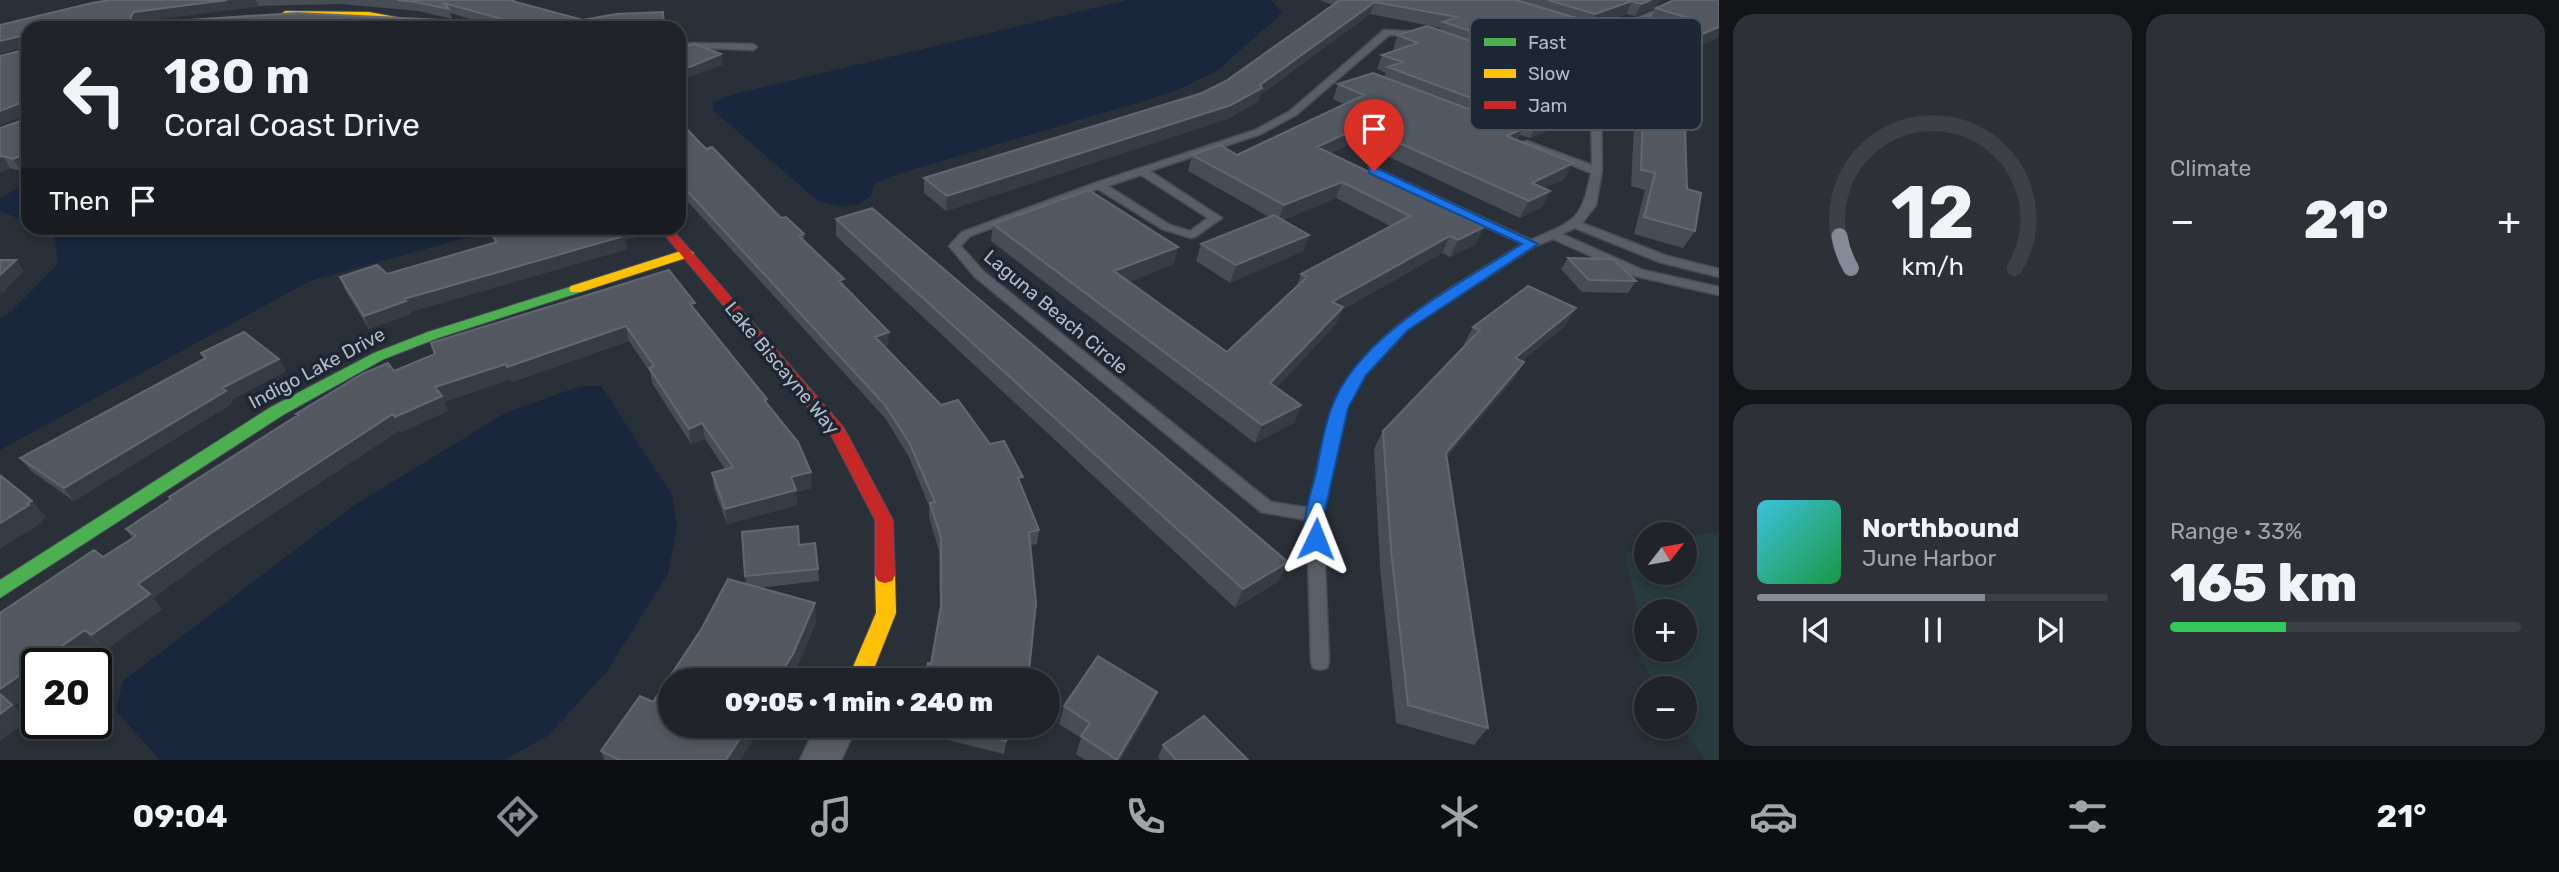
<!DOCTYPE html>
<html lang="en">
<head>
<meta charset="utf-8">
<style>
	:root { --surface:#20242a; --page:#2d3036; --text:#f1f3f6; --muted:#a2a4a8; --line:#3d4147; --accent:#848b96 }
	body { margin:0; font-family:Rubik,sans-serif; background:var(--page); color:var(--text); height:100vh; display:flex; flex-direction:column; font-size:26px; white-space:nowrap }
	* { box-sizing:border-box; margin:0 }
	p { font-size:23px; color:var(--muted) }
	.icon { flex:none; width:38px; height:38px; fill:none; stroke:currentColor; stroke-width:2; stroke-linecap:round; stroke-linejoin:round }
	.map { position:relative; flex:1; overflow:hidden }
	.side { display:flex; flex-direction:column; gap:14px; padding:14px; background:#121417; width:840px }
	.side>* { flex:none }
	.hud { position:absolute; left:21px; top:21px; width:665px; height:214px; border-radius:21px; box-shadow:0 4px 10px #0003,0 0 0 2px var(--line); background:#20242a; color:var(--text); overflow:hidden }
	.needle { width:46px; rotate:59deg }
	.buttons { position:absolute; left:1634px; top:522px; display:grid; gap:14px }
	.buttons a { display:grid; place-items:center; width:63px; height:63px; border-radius:50%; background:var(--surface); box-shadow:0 4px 10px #0003,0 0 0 2px var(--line); font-size:35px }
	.speed { position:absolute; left:21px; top:648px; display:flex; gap:14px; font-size:35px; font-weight:700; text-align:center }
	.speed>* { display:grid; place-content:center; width:91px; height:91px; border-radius:50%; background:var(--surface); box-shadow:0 4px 10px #0003,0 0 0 2px var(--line); line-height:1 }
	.speed .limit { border:4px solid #111; border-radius:10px; background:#fff; color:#111 }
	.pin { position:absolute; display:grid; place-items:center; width:60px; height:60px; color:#fff; margin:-72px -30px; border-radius:50% 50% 50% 0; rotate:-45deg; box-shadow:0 0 7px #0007 }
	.pin .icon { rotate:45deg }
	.me { position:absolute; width:77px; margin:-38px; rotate:2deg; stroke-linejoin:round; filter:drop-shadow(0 0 5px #0008) }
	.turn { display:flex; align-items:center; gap:24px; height:147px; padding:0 28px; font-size:32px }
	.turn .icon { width:91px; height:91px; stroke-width:2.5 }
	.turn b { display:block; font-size:49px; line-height:60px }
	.then { display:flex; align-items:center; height:66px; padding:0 28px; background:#0003; gap:14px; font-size:26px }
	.big { font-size:52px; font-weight:800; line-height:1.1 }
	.side .tile { flex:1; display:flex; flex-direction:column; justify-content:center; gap:10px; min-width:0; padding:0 24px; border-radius:21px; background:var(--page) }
	.side .dial { align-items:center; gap:0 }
	.dial svg { height:182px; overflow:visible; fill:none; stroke:var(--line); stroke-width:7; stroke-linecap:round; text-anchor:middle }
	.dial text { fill:var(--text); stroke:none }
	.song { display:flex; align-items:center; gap:21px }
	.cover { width:84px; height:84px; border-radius:10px; background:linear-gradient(135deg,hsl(190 70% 55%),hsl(140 70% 35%)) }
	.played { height:7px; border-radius:4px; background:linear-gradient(90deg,var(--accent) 65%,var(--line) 65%) }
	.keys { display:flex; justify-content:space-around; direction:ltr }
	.heat { display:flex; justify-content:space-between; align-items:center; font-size:38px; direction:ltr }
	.charge { height:10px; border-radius:5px; background:linear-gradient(90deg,#34c759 33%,var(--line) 0) }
	.side .tiles { flex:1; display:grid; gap:14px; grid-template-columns:repeat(2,1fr) }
	.trip { position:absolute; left:658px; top:668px; width:402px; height:70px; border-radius:35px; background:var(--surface); box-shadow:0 4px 10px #0003,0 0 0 2px var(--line); font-weight:800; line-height:70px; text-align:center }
	.menu { display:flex; height:112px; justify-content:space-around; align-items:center; background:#0d0e11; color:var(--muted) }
	.menu .icon { width:49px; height:49px }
	.menu .on { color:var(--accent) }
	.menu b { font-size:32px; color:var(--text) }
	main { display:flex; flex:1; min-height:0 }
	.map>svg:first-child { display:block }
	.green { fill:#273a3e; fill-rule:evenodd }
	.water { fill:#19273c }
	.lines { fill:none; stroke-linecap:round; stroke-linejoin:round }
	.lane-casing { stroke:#484c55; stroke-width:3 }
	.street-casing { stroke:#484c55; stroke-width:3 }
	.fast-casing { stroke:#484c55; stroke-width:2 }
	.slow-casing { stroke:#484c55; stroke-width:2 }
	.jam-casing { stroke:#484c55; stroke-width:2 }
	.lane { fill:#5a5e66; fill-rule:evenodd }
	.street { fill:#5a5e66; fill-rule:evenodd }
	.fast { fill:#4caf50; fill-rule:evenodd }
	.slow { fill:#ffc107; fill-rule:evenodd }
	.jam { fill:#c62828; fill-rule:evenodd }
	.wall { fill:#474c55 }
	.shaded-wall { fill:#373c44 }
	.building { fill:#535861; stroke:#626872; stroke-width:2 }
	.route { fill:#1a73e8; stroke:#114b97; stroke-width:2 }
	.labels { text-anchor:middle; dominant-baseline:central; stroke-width:7; stroke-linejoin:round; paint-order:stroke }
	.street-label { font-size:19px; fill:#b4bcc9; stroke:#1d2633 }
	.key { fill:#1d2633; stroke:#4a5360; stroke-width:2 }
	.key-label { font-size:19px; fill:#b4bcc9 }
</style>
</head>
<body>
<main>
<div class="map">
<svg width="1719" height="760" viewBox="0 0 1719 760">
	<rect width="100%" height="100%" fill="#2a3038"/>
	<path class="green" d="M1719,532v228h-14l-24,-34h4v-38h-29l-19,-37 -1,-47 -11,-50 22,-8v26h38v-36zM1647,611h38v38h-38z"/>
	<path class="water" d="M1127,0h144l11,13 -65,58 -44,21 -281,84 -18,8 -3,12 -14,9 -14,2 -25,-6 -104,-90 -1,-8 18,-8z
		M28,182v40l-28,-11v-13z
		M42,228h459l-191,53 -310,169v-132l11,-6 47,-48 -4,-32z
		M581,386h20l71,109 5,32 -9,47 -61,97 -58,64 -45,25h-344l-44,-49 7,-30 230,-175 154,-94z"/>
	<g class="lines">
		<defs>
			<path id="lane" d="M1681,0h11l-88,38 -19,-6 4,-2 12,3z
				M1384,30l39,2 164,56 14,14 1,69 -6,34 -14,18 85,33 52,13v8l-60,-15 -84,-34 -13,6 81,36 76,17v8l-84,-19 -82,-37 -18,7 -127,83 -42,45 -19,34 -24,107 6,147 -2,6 -7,2 -7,-2 -2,-6 -4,-142 -46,-8 -286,-235 -26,-31 13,-14 133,-49 160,-53 35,-19zM1389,35l30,1 162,56 10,11 1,62 -65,-24 -9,2 73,30c-10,49 -16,47 -60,67l-153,-71h-8v4l152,71c-64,41 -163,90 -190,165 -11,32 -16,67 -23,99l-38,-6 -288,-231 -22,-25 9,-10 128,-47 64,40 29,9 4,-1 27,-19 -72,-47 111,-37 35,-19zM1141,175l67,43 -18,13 -20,-6 -62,-39z
				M679,43l74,1 4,3 -4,3 -74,-3z"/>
			<path id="street" d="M816,726h41l-16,34h-41z"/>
			<path id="fast" d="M576,285l7,4 -2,3 -143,46 -54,21 -101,56 -283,183v-18l271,-173 103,-54 54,-21z"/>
			<path id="slow" d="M285,11l84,1 86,16h-22l-64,-10 -87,-2 -1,-2z
				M687,249l7,4 -2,3 -111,36h-10l-2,-3 2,-3z
				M885,567l7,2 3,6 1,38 -27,68h-22l29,-68 -1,-38 3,-6z"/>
			<path id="jam" d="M659,228h12l173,200 49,92 2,55 -3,6 -7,2 -7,-2 -3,-6v-55l-44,-85z"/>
		</defs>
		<use href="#lane" class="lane-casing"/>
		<use href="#street" class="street-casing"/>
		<use href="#fast" class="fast-casing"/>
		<use href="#slow" class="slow-casing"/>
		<use href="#jam" class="jam-casing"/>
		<use href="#lane" class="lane"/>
		<use href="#street" class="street"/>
		<use href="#fast" class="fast"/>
		<use href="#slow" class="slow"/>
		<use href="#jam" class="jam"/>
	</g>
	<path class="wall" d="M110,0h406v2l67,18 80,-8 2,16h-164l-51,-15 2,6 -34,-8 -77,-7 -82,2 -111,14h294l-414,8 -7,143 -11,-3 -10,4v-44l23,-8v-4l-23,9v-69l24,-6v-3l-24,6v-28z
		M1320,0h340l-4,7 -21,9 -9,-2 -37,13 -11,-4 -1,1 50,16 37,-15 -15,-4 7,-13 63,-8v37l-126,54 -7,-6 -5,11 -25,9 5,20 -31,13 -10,-3 -3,5 56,23 -9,16 -19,9 5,3 -8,16 -22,11 -165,-77 -25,13 146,90 -26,13 -8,-4 -100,57 -6,14 -59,63 24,18 -7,18 -39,20 -264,-202 2,-17 181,40 -45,18 98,70 70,-66 4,-12 89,-48 -54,-28 -53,22 26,15 -6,16 -73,32 -34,-22 5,-17 68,-27 -81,-46 4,-16h45l107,-51 -11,-5 5,-15 46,-7 2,-4 -9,-4 5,-14 13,-5 -2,-1 5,-14 42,-5 1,-2 -71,-14 -110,81 -2,7 -31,17 -281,92 -22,-18v-15l278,-85 24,-12 107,-76z
		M1639,80l39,45 17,106 -12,17 -49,-14 11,-44 -14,-4 3,-61 -8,-2 4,-28z
		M679,107l7,7 2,11 -4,1 22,23 75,69 23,16v6l40,46 44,59 -4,2 137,139 18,44 -2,14 -7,1 -1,126 -2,10h-103l7,-17 9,-51 -1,-62 -10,-34v-11l-20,-49 -24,-39 -206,-226z
		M836,219l443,362 -44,27 -399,-372z
		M527,228h106l2,10 -10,2 2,9 -217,63 1,2 -42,15 -24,-39 -5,-13 47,-3 108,-31 -2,-6z
		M1568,258l68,23 -8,12 -46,-1 -21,-23z
		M696,311l71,88v4l45,85 -16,4 1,13 -70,19 -13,-36 -2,-15 13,-4 -20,-30 -14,5 -39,-61 -2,-11 -21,-31 -117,41 -1,-3 -67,23 4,9 -47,21 -1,-2 -179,118 -68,50 9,11 -57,41 -6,-5 -62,18v26l-23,17 15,13 -29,22v-128l103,-56 29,-19 -6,-9 171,-113 -1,-2 98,-43z
		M1565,326l-43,35 2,1 -11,18 -67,78 42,270 -14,17 -78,-22 -16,-155 -6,-119 9,-18 82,-86 -1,-1 9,-17z
		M201,353l85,18 -55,29 2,3 -159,98 -43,-30 -11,-13 184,-99z
		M799,545l19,24 1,12 -62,7 59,34 -21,50 -55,88h-136l-3,-9 52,-49 93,-118 -1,-8z
		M1157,692l-7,18 -30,50h-35l-9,-6 5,-16 -22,-14 5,-18z
		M937,726h72l-5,28 -68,-17z
		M1163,745l85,15h-88l-2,-3z"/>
	<path class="shaded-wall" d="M227,0h29l3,6 -120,16 -3,6 -6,-10 4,-6z
		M1651,0h9l-4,7 -21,9 6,-12z
		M1632,1l-6,13 -37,13 6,-13z
		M1375,2l-5,12 -110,81 -2,7 -31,17 -281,92 1,-15 313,-111z
		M1719,27v10l-126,54 7,-14z
		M21,36l6,10 -27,7v-12z
		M721,54l1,11 -29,11 -14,4v-11z
		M1588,81l-7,15 -48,18 8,-15z
		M20,103l7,12 -27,10v-14z
		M1569,110l-8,15 -31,13 8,-15z
		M686,114l2,11 -9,2v-12z
		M1361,126l-6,15 -43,22 5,-16z
		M1522,129l-7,16 -8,-9z
		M28,153v15l-7,3 -8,-12z
		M3,156l7,12 -10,4v-15z
		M1573,163l-9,16 -41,20 9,-16z
		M1342,182l-6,16 -58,24 6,-17z
		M1550,191l-8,16 -22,11 9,-17z
		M1484,227l-8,17 -26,13 8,-17z
		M624,228h9l2,10 -10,2 2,9 -217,63 1,2 -42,15 -5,-13 40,-17z
		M1309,235l-6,16 -73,32 6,-18z
		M1450,236l-8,17 -100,57 -6,14 -72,77 6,-18 62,-81z
		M1178,247l-4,17 -63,25 3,-18z
		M16,260l8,11 -22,22 -2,-2v-16z
		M1576,308l-11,18 -61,50 11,-18z
		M626,326l3,15 -117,41 -5,-15z
		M889,332l-1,13 -14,6 1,-14z
		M279,359l7,12 -55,29 2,3 -159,98 -10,-13 158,-100z
		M1524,362l-11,18 -78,91 11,-18z
		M506,364l5,15 -67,23 4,9 -47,21 -6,-15 40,-30z
		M1301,405l-7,18 -39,20 7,-18z
		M393,414l7,16 -179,118 -68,50 9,11 -57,41 -14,-15 47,-51 73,-51z
		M702,423l3,16 -14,5 -2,-15z
		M811,472l1,16 -16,4 1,13 -70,19 -2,-15 66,-32z
		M32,501l14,16 -4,3 1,2 -43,27v-26z
		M1288,562l-9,19 -44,27 8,-19z
		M815,603l1,19 -21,50 -6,9h-13z
		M85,630l14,15 -25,18h-37z
		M37,663v26l-23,17 15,13 -29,22v-52z
		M1157,692l-7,18 -30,50h-4z
		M748,726h13l-21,34h-14z"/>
	<path class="building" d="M110,0h117l-93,12 -4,6 3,2h56l107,-7 146,7 -1,8h-413v125l-15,6 -10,-3 -3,1v-29l23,-8 1,-14 -4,-3 -20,8v-55l24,-6 1,-11 -4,-3 -21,5v-16l92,-22z
		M397,0h117l-2,1 71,19 33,-6 47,-2 1,16h-130l-90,-25 5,6 -34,-7z
		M1340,0h176l64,19 -9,3 56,18 58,-23 -29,-9 18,-8h45v27l-119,50 -5,-5 -152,-50 14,-5 -82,-15 -115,83 2,3 -31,17 -284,91 -23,-18 278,-85 24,-12z
		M1548,0h103l-10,4 -9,-3 -37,13z
		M1427,26l161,55 -47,18 28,11 -31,13 -150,-56 15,-5 -21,-7 36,-12 -20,-8z
		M695,44l26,10 -29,12 -13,3v-24l6,2z
		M1373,73l149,56 -15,7 66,27 -41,20 18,8 -21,10 -168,-75 -44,21 167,80 -26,13 -8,-4 -118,66 11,5 -73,76 31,22 -39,20 -269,-201 96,-34 89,57 -64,24 113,81 80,-75 -6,-3 109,-58 -68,-34 -58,23 -92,-50 28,-10 17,10 127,-60 -26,-11z
		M1639,80l42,9 -3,36 7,2 2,62 14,4 -6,38 -51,-14 11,-44 -14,-3 2,-61 -9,-1z
		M679,107l7,7 -7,1z
		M679,121l27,28 6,-2 69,71 5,-1 18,17 -5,2 45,43 -5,2 50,51 -14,5 66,68 17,-5 32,44 14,-3 19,36 -5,1 21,52 -10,2 7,71 -7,68 -12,-3 -1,13h-92l4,-18 3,1 10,-58v-68l-11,-35 5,-1 -25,-58 -25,-39 -206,-223z
		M872,208l416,354 -45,27 -407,-370z
		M1274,215l35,20 -73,30 -35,-21z
		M527,228h97l-5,1 5,7 -220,63 2,2 -42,15 -24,-39 37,-12 10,9 110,-32 -4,-5z
		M1568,258l45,1 23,22 -47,-1z
		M0,260h16l-16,15z
		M669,270l26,33 -5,1 77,95 -3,1 34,42 13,30 -20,5 5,13 -71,19 -13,-36 21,-6 -31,-44 -13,6 -40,-61 5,-2 -28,-40 -119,41 -1,-3 -71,23 7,9 -47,21 -2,-3 -182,119 -73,51 12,10 -59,41 -6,-5 -85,59v-76l94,-63 9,7 33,-21 -10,-7 45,-30 -2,-2 129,-82 -2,-1 66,-40 26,-11 6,8 41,-17 -4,-11z
		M1528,286l48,22 -61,50 9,4 -78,91 42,275 -80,-23 -17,-155 -8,-119 97,-101 -7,-3z
		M244,332l35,27 -57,29 4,3 -162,97 -44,-30 186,-100 -5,-5z
		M0,475l32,26 -5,3 2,1 -29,18z
		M798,526l1,19 16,-2 3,26 -73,7 -3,-44z
		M728,579l87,24 -22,51 -17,27h-106v45h78l-22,34h-107l-18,-9 39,-55 13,6 49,-74z
		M1098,656l59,36 -40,68 -36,-24 9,-13 -26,-17z
		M0,694l12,11 -12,9z
		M1204,716l44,44h-72l-13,-15z
		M946,726h63l-3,15z"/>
	<path class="route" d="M1374,167l164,77 -130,86 -42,45 -18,33 -24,107 1,24 -3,6 -6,2 -7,-2c-10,-20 1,-48 6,-68 5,-22 8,-46 16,-68 26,-74 128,-124 191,-165l-153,-71v-5z"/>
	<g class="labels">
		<g class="street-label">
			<text transform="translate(1056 312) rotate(40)">Laguna Beach Circle</text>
			<text transform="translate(317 368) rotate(-28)">Indigo Lake Drive</text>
			<text transform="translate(782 368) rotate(50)">Lake Biscayne Way</text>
		</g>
	</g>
	<rect x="1470" y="18" width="232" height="112" rx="10" class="key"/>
	<rect x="1484" y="38" width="32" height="8" fill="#4caf50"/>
	<rect x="1484" y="69" width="32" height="9" fill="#ffc107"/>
	<rect x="1484" y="101" width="32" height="8" fill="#c62828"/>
	<g class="key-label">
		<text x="1528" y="49">Fast</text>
		<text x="1528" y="80">Slow</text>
		<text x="1528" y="112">Jam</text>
	</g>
</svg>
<div class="buttons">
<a><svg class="needle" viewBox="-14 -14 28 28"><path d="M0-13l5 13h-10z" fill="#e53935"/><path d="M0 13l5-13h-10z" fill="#a2a4a8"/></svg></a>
<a>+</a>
<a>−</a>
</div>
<div class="speed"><div class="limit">20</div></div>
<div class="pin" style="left:1374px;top:171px;background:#d93025"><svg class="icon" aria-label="arrive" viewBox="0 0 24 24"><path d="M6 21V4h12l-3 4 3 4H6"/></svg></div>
<svg class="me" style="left:1316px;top:539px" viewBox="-20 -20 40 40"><path d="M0-17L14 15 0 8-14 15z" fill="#1a73e8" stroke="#fff" stroke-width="4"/></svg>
<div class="trip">09:05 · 1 min · 240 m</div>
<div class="hud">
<div class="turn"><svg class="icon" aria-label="left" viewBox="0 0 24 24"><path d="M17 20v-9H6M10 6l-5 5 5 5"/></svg><div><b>180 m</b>Coral Coast Drive</div></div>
<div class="then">Then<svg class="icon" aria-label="arrive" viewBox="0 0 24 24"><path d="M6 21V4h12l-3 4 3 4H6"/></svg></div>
</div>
</div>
<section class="side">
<div class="tiles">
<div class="tile dial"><svg viewBox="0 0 100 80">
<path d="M14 69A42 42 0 1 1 86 69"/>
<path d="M14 69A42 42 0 0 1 9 55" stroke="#848b96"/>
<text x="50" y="56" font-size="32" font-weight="700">12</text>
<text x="50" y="72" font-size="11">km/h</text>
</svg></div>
<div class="tile"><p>Climate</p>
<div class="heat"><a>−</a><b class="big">21°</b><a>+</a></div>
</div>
<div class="tile">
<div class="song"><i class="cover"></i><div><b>Northbound</b><p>June Harbor</p></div></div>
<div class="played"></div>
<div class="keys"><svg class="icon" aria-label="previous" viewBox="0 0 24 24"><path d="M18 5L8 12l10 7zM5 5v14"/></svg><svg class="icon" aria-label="pause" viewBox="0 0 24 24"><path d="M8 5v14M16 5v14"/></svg><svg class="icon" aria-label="next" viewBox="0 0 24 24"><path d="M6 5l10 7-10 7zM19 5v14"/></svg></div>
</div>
<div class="tile"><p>Range · 33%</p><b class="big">165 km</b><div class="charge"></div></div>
</div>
</section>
</main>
<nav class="menu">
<b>09:04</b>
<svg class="icon on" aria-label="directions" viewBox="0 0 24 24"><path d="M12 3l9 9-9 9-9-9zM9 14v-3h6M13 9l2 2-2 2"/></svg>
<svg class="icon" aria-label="music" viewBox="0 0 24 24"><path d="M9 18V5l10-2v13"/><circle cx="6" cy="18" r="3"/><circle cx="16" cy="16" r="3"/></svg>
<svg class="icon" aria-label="phone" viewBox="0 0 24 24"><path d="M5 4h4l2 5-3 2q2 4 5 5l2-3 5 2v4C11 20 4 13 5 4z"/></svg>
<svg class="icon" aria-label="climate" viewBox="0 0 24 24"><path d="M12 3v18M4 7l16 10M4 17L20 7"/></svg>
<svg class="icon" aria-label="car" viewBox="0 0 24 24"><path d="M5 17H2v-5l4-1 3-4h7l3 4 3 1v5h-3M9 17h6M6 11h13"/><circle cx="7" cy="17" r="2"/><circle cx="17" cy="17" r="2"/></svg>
<svg class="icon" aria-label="filters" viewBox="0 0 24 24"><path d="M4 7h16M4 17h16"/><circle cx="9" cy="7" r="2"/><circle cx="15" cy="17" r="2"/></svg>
<b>21°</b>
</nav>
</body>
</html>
